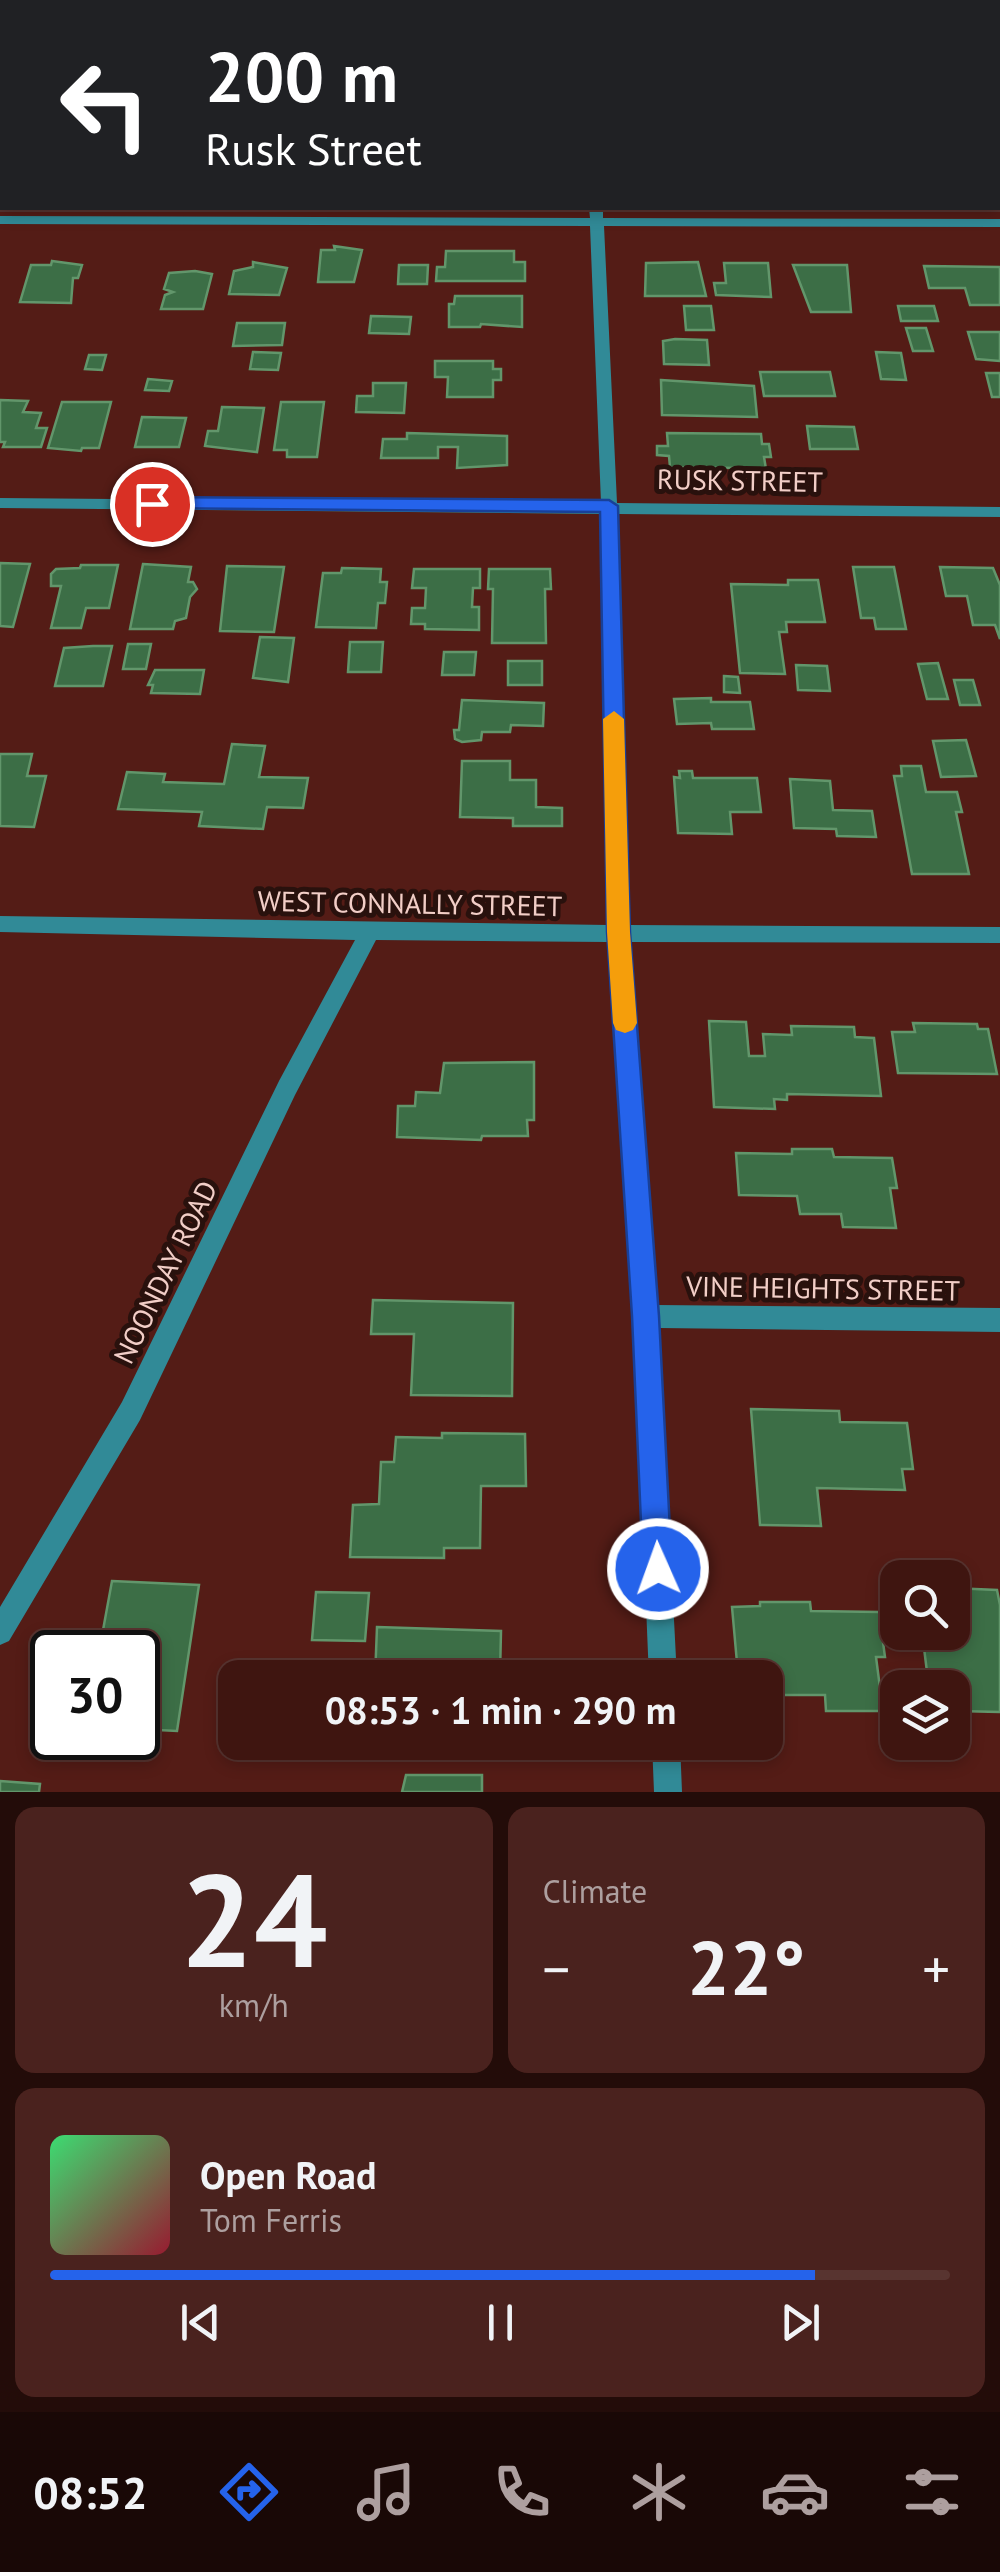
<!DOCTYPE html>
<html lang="en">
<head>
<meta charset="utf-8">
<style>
	:root { --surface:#3f1510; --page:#4a221e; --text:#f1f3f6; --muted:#ad9f9f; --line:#583430; --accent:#2563eb }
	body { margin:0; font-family:"PT Sans",sans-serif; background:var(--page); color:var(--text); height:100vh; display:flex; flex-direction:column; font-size:38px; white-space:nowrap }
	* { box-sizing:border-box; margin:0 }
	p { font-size:32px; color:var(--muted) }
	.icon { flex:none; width:55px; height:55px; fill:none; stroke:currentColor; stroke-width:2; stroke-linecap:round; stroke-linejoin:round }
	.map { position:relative; height:1792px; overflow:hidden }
	.drawer { display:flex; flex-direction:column; gap:15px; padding:15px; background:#230c09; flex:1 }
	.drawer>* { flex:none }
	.banner { position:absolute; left:0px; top:0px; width:1000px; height:210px; box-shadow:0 5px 15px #0003,0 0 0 2px var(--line); background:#202124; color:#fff; overflow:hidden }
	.tools { position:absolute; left:880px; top:1560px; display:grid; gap:20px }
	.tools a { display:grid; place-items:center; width:90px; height:90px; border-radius:20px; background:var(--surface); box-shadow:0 5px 15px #0003,0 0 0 2px var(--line); font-size:50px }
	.speed { position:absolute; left:30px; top:1630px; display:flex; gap:20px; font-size:50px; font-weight:700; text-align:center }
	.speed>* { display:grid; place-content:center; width:130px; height:130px; border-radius:50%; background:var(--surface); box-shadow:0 5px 15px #0003,0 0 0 2px var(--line); line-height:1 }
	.speed .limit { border:5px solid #111; border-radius:15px; background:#fff; color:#111 }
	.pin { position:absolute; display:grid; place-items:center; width:85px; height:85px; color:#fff; margin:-42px; border:5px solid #fff; border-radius:50%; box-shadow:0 2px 10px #0007 }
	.me { position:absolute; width:110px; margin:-55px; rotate:358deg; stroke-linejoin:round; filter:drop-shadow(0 0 8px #0008) }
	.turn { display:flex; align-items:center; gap:35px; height:210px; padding:0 40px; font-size:45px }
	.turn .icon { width:130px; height:130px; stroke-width:2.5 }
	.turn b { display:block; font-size:70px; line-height:85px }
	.big { font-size:75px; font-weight:700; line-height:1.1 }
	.drawer .widget { flex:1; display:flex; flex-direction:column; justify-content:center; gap:15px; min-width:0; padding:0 35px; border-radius:20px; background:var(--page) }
	.drawer .dial { align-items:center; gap:0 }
	.dial b { font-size:130px; line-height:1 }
	.song { display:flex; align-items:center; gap:30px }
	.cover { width:120px; height:120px; border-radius:15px; background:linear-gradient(135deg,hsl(140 70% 55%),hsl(350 70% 35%)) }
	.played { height:10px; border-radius:5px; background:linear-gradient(90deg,var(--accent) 85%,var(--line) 85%) }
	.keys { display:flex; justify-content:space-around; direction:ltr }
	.heat { display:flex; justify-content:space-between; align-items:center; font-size:55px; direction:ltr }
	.drawer .tiles { flex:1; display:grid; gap:15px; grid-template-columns:1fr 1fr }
	.widget:last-child { grid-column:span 2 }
	.trip { position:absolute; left:218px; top:1660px; width:565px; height:100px; border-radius:20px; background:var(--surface); box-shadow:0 5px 15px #0003,0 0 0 2px var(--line); font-weight:700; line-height:100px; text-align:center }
	.menu { display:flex; height:160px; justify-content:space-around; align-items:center; background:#190806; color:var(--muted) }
	.menu .icon { width:70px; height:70px }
	.menu .current { color:var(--accent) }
	.menu b { font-size:45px; color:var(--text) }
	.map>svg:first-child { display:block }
	.building { fill:#3c6e46; stroke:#62966b; stroke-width:2.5 }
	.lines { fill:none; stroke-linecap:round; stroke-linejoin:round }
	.lane { fill:#318a97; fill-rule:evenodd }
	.street { fill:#318a97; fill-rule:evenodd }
	.route { fill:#2563eb; stroke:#184099; stroke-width:2.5 }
	.slow { fill:#f59e0b }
	.labels { text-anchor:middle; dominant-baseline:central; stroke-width:10; stroke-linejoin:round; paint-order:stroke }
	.street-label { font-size:28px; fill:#f2cec7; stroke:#29110d }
</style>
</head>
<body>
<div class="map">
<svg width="1000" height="1792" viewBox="0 0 1000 1792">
	<rect width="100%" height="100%" fill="#541c16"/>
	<path class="building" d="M334,246l28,4 -8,32h-36l3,-32h14z
		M446,251h68v11h11v19h-89l1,-14h8z
		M52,261l30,4 -4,13h-5l-2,25 -51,-1 11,-37h20z
		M253,262l34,6 -8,27 -50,-1 5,-23 19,-4z
		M698,262l8,34h-61l1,-33z
		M724,263h44l3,34 -55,-2 -2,-12h12z
		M399,265h29l-1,19h-29z
		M793,265h54l4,47h-40z
		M924,266l76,1v38h-30l-5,-17h-36z
		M195,271l17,3 -9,35h-42l4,-14 8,-3 -9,-3 5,-16z
		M455,296h67v31l-41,-3 -1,3h-31v-23h5z
		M684,306h27l3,24h-28z
		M898,306h36l4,15h-37z
		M371,316l40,1 -2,17 -40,-1z
		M237,323h48l-3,22 -49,1z
		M906,328h20l7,23h-20z
		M968,332h32v29l-24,-2z
		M675,339l32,1 2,25 -45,-1 -1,-23z
		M253,352l28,1 -3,17 -28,-1z
		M876,352l25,1 5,27 -25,-1z
		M89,355h17l-4,15 -17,-1z
		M435,361h58v8h8v11h-8v17h-46l1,-20h-13z
		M760,372h70l5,24h-71z
		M986,373h14v24h-8z
		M148,379l24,2 -3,10 -24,-1z
		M661,380l93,6 3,31 -95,-2z
		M373,383h33l-2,30 -48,-1 1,-16h16z
		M0,400l28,1 -5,11 18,1 -5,15h11l-6,19h-38l2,-5h-5z
		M62,402h49l-12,46h-17l-1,3 -33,-3z
		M281,402h43l-7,55h-30v-7h-13z
		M222,407l42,1 -7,44 -52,-6 3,-15h10z
		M142,417l44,1 -7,29h-44z
		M807,426l47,1 4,22h-48z
		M407,433l100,3v29l-50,3 1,-21h-20v11h-57l2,-19h24z
		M667,433l94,1 1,10h7l2,13h-7l2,12h-15v3h-15v-4l-66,-1 -1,-11 -12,-1v-9h11z
		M0,563l30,1 -17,63 -13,-1z
		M143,564l48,3 -3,15h5l4,7 -7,8 -4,21 -11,3 -2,8h-43z
		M81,565h37l-9,43h-23l-5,20h-30l10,-42h-10v-12l5,-5 24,-1z
		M227,566l57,1 -10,65 -54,-1z
		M853,567h41l12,62h-30l-2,-11h-13z
		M940,567l53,1 7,17v54l-5,-14h-22l-6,-29h-21z
		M342,568l39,1 -1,13h7l-2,21h-7l-2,25 -60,-1 7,-54h18z
		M414,569h66v19h-7l-1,19h7v23l-54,-1v-5h-14l1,-16h13l1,-20h-14z
		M489,569h61l1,20h-6l1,54h-54l1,-54h-5z
		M788,580h30l7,42h-39l1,10h-8l6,42 -45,-1 -9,-89 57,1z
		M260,637l34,1 -6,44 -35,-4z
		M350,642h33l-2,30h-33z
		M128,644h23l-5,25h-23z
		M93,646h19l-9,40h-48l9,-38z
		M444,652h32l-2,23h-32z
		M508,661h34v24h-34z
		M938,663l10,36h-21l-9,-35z
		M796,665l31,1 3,25 -32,-1z
		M155,670h49l-4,24 -49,-1 2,-8h-5z
		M724,676l14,1 2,16 -16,-1z
		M954,680h19l7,25h-20z
		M711,698v4h39l4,27h-42l-1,-6 -34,1 -3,-25z
		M462,700l82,3 -1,23 -32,-1 -1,7h-28l-1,8 -19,2 -7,-3 -1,-9h5z
		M966,740l10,36 -35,1 -8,-36z
		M232,744l33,2 -6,31 49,1 -5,30 -36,-1 -4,22 -64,-3 3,-14 -84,-3 9,-37 38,2 -2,8 61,2z
		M0,754h32l-5,22h19l-12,51 -34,-1z
		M462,761h48v19h26v27l26,1v18h-49v-8l-53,-1z
		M901,766h20l5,26h31l5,20h-6l13,62h-57l-18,-98h8z
		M679,771h13l1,7h64l4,34h-31l2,22 -54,-1 -4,-56 6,1z
		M790,779l40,2 3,29 39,1 4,26 -39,-1 -1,-7 -42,-1z
		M709,1021l37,1 3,34h16l-2,-22 29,1 -1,-9 63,1 1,10 19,1 7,58 -94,-2v6l-13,-1 1,10 -61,-2z
		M913,1023l64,1 1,5h10l9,45 -99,-1 -6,-41h23z
		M534,1062v58h-7l1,16h-46l-1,4 -84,-3 1,-31h17l1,-14 24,1 4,-30z
		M792,1149h40l2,8 58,1 5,30h-7l6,40 -53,-1 -2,-13h-41l-3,-18 -58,-1 -3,-42 56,1z
		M373,1300l140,3 -1,93 -101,-1 3,-61h-43z
		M751,1409l88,2 1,11 67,1 6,46h-11l3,21 -88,-2 4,38 -61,-1z
		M442,1433l83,1 1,52h-45l-1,62h-36v10l-94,-1 3,-52 26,-1 2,-42h13l2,-25 46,1z
		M112,1581l87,4 -22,146 -39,-2v-77h-39z
		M952,1588l45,2 3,15v107l-43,-1 -5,-23h-23l-7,-56h30z
		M316,1592l53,1 -4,48 -53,-1z
		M760,1602h50l1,9 68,1 6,45h-9l7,54h-57l-1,-16h-56l-2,-21h-29l-6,-67 28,-1z
		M377,1627l124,4 -1,43 13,4h-138z
		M402,1742h110v11l-111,-3z
		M406,1775h76v17h-80z
		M0,1781l40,3 -1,8h-39z"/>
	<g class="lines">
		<path class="lane" d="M998,48h2v8h-2z"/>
		<path class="street" d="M581,0h12v2h-12z
			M589,208h14v10l397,1v8l-396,-1 13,277 383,4v10l-383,-3 11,411 372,2v16l-371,-1 28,363 343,3v24l-341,-4 18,350h-28l-15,-362 -26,-374 -232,-2 -81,155 -155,325 -131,221 -9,4v-38l122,-205 157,-321 76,-141 -355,-8v-16l608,9 -7,-411 -601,-6v-10l601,5 -11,-277 -590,-2v-8l590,2z
			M652,1742h28l2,50h-28z"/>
	</g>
	<path class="route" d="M152,497l457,3 9,6 12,426 29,384 13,253 -4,11 -10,4 -11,-4 -4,-11 -11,-253 -25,-384 -7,-420 -454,-4v-9z"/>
	<path class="slow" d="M614,711l10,8 6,213 7,91 -4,7 -8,3 -9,-3 -3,-7 -6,-91 -4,-213z"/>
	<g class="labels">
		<g class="street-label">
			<text transform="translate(740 480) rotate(1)">RUSK STREET</text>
			<text transform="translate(410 903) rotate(1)">WEST CONNALLY STREET</text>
			<text transform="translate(165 1272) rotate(-64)">NOONDAY ROAD</text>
			<text transform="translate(823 1288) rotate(1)">VINE HEIGHTS STREET</text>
		</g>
	</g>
</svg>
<div class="tools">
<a><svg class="icon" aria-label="search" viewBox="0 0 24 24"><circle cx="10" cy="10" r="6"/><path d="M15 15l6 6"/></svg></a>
<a><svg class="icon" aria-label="layers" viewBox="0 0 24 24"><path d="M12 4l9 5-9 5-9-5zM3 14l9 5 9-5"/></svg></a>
</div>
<div class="speed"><div class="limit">30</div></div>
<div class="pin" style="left:152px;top:504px;background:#d93025"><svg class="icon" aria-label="arrive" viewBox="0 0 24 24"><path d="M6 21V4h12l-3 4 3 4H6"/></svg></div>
<svg class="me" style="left:658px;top:1569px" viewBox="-20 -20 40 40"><circle r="17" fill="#2563eb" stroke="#fff" stroke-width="3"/><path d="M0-11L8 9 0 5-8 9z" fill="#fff"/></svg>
<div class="trip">08:53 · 1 min · 290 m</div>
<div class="banner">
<div class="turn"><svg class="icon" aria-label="left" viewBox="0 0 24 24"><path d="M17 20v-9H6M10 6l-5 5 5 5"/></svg><div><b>200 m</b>Rusk Street</div></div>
</div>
</div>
<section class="drawer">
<div class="tiles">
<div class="widget dial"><b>24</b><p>km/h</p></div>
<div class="widget"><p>Climate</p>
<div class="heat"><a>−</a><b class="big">22°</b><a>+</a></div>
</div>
<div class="widget">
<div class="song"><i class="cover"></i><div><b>Open Road</b><p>Tom Ferris</p></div></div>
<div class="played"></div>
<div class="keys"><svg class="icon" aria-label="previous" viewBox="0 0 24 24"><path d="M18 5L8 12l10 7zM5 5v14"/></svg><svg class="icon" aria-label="pause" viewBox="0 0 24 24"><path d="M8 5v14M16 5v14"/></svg><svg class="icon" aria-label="next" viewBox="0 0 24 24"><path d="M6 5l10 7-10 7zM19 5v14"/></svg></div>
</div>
</div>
</section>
<nav class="menu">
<b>08:52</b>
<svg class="icon current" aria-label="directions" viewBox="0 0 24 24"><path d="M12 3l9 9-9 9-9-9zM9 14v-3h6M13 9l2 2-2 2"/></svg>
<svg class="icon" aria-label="music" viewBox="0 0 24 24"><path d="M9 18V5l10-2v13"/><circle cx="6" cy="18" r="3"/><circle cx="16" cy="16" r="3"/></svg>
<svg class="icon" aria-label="phone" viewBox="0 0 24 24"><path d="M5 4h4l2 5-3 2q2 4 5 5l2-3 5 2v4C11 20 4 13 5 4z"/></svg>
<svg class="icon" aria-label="climate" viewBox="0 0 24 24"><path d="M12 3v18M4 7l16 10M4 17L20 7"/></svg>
<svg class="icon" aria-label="car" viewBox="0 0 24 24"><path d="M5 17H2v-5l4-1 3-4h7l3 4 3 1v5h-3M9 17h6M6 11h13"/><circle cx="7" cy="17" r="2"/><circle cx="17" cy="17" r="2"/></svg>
<svg class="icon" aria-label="filters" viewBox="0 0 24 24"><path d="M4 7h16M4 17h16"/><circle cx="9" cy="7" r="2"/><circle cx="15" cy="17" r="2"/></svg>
</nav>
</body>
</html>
